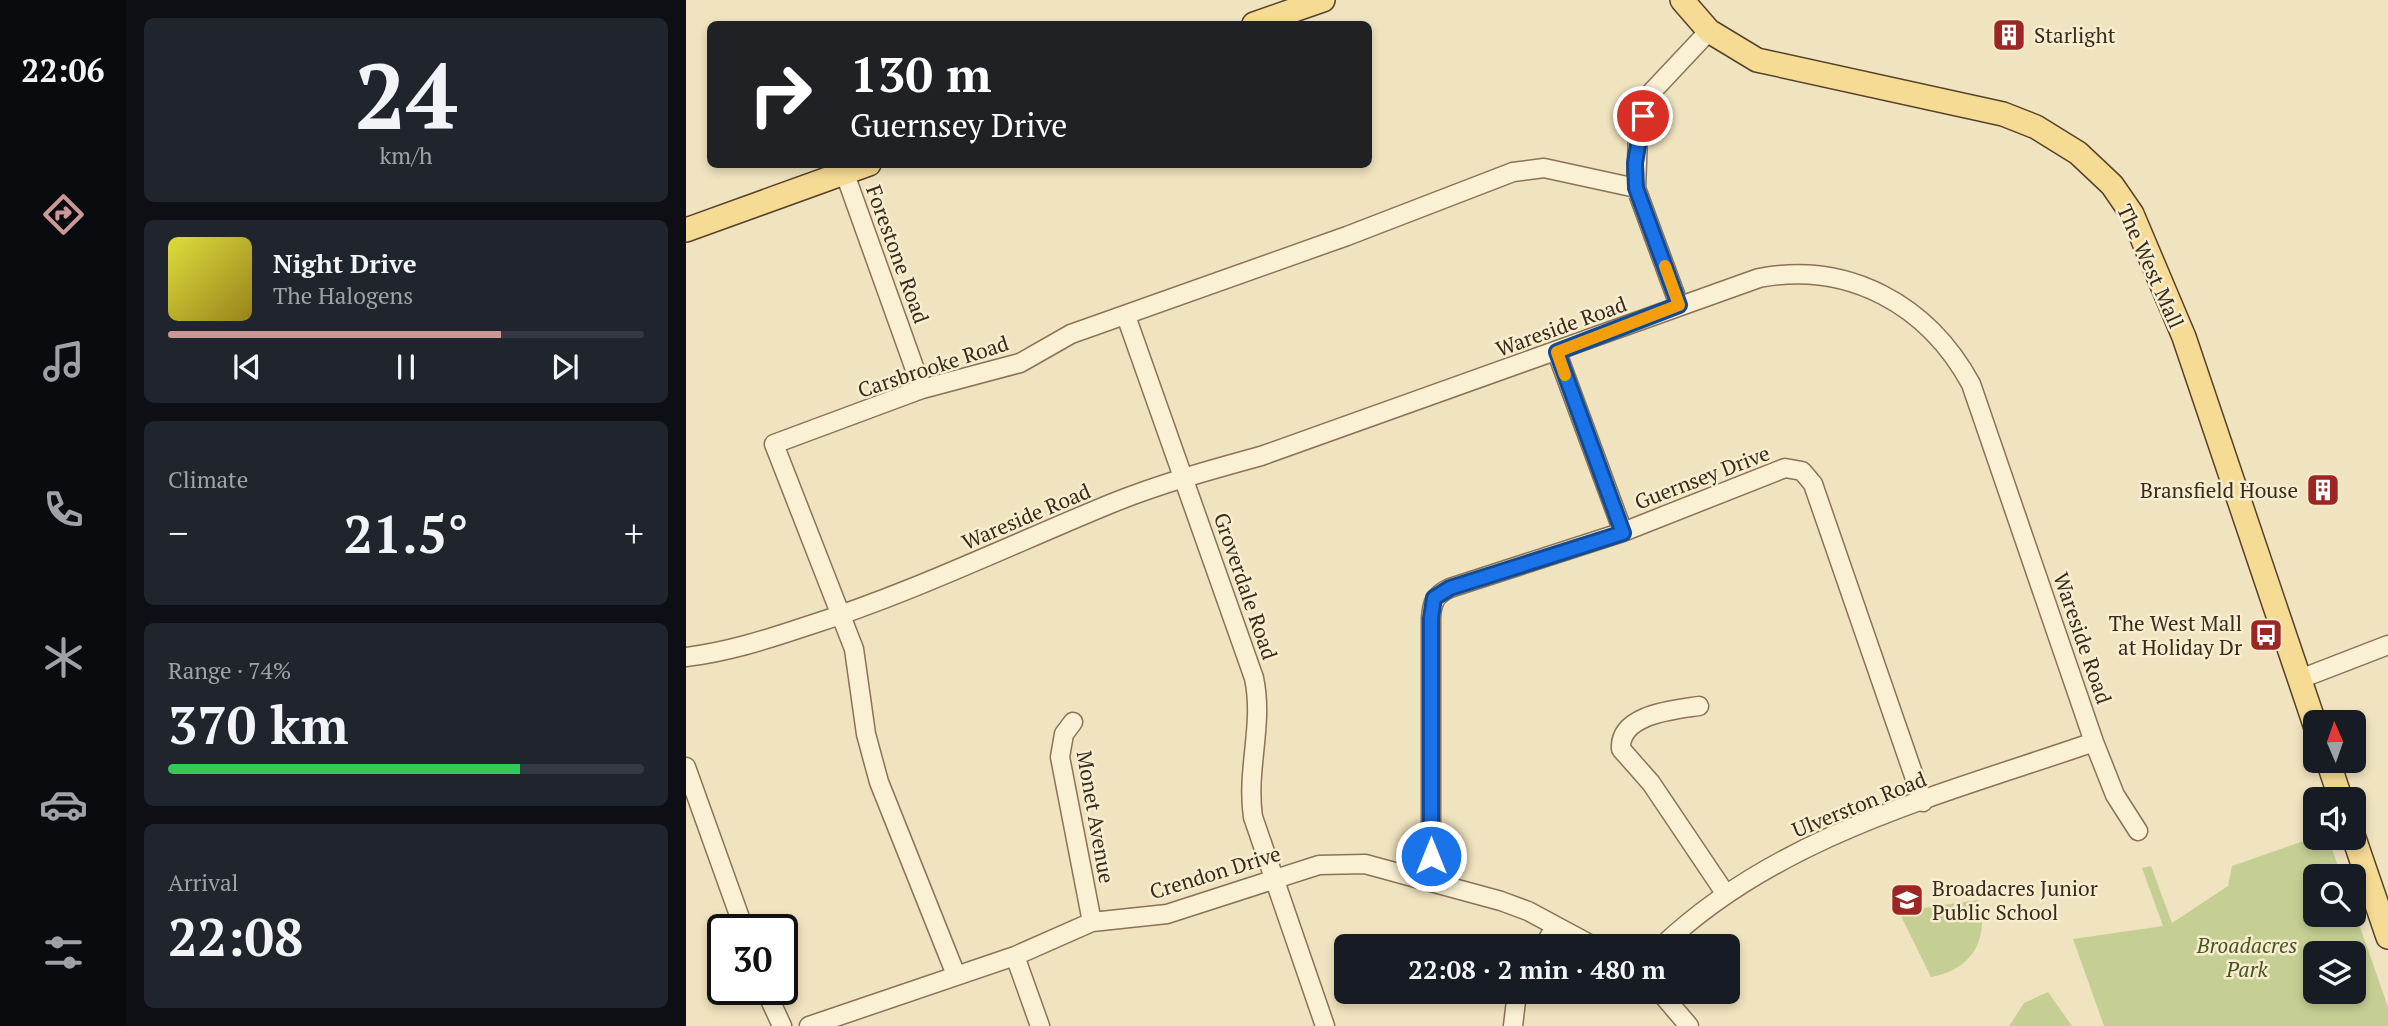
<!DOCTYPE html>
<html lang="en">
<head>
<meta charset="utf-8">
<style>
	:root { --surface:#171b24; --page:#20242c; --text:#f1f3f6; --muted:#9ea1a6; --line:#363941; --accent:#cb9797 }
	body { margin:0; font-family:"PT Serif",serif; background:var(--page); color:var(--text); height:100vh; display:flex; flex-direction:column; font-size:26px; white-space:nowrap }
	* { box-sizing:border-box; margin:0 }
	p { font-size:23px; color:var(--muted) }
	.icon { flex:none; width:38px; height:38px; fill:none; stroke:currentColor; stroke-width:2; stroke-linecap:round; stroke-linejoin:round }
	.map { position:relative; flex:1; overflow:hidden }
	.details { display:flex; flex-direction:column; gap:18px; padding:18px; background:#0d0f14; width:560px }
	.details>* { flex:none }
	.banner { position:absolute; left:21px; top:21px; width:665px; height:147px; border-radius:10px; box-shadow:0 4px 10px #0003; background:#202124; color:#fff; overflow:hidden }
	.needle { width:46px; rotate:358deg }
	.tools { position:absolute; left:1617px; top:710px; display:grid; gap:14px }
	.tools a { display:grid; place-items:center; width:63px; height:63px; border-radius:10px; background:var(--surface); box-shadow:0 4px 10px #0003; font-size:35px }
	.speed { position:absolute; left:21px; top:914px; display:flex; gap:14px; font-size:35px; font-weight:700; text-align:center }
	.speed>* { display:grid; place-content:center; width:91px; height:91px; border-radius:50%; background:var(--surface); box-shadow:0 4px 10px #0003; line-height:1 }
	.speed .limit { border:4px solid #111; border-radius:10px; background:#fff; color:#111 }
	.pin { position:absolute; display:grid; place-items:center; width:60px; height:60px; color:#fff; margin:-30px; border:4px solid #fff; border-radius:50%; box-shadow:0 2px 7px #0007 }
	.me { position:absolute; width:77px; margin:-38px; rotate:0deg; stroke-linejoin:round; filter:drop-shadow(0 0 5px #0008) }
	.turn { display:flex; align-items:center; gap:24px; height:147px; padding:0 28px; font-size:32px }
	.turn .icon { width:91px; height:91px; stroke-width:2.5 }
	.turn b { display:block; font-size:49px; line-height:60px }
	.big { font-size:52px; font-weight:700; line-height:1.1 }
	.details .card { flex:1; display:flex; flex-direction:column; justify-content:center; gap:10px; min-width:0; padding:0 24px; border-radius:10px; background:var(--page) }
	.details .dial { align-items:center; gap:0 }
	.dial b { font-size:91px; line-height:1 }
	.song { display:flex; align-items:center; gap:21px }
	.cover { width:84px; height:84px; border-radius:10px; background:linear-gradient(135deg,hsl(60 70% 55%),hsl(50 70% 35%)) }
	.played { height:7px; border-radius:4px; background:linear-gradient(90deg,var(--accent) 70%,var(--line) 70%) }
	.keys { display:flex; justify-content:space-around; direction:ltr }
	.heat { display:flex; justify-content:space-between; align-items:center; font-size:38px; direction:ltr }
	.charge { height:10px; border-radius:5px; background:linear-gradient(90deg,#34c759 74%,var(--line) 0) }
	.trip { position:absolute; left:648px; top:934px; width:406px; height:70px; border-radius:10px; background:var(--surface); box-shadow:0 4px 10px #0003; font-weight:700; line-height:70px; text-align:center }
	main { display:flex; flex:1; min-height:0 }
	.tabs { display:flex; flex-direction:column; width:126px; justify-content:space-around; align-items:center; background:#090b0e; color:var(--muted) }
	.tabs .icon { width:49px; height:49px }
	.tabs .current { color:var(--accent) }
	.tabs b { font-size:32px; color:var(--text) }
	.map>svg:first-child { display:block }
	.green { fill:#c6cf93; fill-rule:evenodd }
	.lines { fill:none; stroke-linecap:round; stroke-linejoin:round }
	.minor-casing { stroke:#8a7357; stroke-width:21 }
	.major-casing { stroke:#57412b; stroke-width:26 }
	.minor { stroke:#faf0d3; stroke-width:18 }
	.major { stroke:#f6db94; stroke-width:23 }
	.route-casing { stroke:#114b97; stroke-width:18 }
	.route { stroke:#1a73e8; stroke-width:12 }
	.slow { stroke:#f59e0b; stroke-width:12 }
	.labels { text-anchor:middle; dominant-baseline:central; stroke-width:5; stroke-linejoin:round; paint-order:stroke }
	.poi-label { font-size:21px; fill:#382b1c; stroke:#f7edcf; text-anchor:start }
	.street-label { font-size:21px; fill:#382b1c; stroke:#f7edcf }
	.park-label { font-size:21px; font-style:italic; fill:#475621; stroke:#f7edcf }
</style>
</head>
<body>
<main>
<nav class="tabs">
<b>22:06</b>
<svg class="icon current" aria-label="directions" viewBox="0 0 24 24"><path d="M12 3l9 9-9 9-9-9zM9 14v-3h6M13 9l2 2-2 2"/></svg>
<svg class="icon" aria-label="music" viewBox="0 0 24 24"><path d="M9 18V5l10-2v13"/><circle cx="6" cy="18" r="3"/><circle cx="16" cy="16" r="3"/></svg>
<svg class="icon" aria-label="phone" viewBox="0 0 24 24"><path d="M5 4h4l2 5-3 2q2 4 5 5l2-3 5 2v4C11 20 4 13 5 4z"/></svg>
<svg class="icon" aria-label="climate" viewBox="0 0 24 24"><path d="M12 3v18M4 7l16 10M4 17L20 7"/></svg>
<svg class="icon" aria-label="car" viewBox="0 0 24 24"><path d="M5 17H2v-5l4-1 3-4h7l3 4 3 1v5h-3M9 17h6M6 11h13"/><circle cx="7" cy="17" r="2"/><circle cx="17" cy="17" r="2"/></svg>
<svg class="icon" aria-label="filters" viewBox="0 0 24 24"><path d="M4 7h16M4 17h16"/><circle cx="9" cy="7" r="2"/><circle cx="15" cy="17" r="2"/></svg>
</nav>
<section class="details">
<div class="card dial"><b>24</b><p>km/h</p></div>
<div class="card">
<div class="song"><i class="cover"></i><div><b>Night Drive</b><p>The Halogens</p></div></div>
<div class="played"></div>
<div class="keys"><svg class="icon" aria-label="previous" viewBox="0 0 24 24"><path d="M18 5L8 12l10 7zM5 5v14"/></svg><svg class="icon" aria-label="pause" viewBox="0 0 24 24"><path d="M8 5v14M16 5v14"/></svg><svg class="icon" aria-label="next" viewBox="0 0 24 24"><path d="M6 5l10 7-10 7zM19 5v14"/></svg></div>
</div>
<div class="card"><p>Climate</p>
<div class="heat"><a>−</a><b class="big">21.5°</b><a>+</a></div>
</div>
<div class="card"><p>Range · 74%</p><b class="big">370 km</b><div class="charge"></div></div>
<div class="card"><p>Arrival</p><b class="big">22:08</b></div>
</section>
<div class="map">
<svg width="1702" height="1026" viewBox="0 0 1702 1026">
	<rect width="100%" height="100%" fill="#f0e3bf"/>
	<path class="green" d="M1629,837l13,1 14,39h-27v38h39v-5l34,97v19h-284l-31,-87 90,-13 -21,-58 9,-2 21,57 56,-37 4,-20zM1629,954h39v38h-39z
		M1292,900c13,38 -7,71 -47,77l-30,-61 2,-5z
		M1362,992l24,34h-63l15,-23z"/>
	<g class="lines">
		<defs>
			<path id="minor" d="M159,174l77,215
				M993,305l-43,-117 2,-53 9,-38 62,-66
				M440,316l128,362c10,47 -8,91 -1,139l72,209
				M871,353l66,179
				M0,657c41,-5 79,-17 118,-30 105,-33 204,-81 306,-123 49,-20 100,-34 151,-48l498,-178c90,-17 169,27 212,106l123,358 21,53 23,36
				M1614,679l88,-34
				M1013,706c-25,4 -80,8 -78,43l30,34 74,110
				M387,722l-9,12 -4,23 32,165
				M0,767l58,162
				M739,879l6,-23v-238c1,-16 4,-23 19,-30l173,-56 162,-64 17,3 11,13 110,318
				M857,947l13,-21
				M975,947c118,-113 283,-153 433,-205
				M329,956l25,70
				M270,975l-77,-193 -13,-48 -12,-85 -80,-205 148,-55 98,-26 51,-29 276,-98 166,-64 31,-4 92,20
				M79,989l17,37
				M974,992l29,34
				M123,1026l206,-70 77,-34 75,-8 152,-49 46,-1 136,37 27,10 67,36
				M827,1026l4,-34"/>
			<path id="major" d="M996,0l27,31 48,29 246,54 33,13 42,26 34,32 20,29 52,123 131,388
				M568,24l69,-24
				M0,230l183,-66
				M1642,761l13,39
				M1668,838l34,99"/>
		</defs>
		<use href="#minor" class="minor-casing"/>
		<use href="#major" class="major-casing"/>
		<use href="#minor" class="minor"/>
		<use href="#major" class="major"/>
	</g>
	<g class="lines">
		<defs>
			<path id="route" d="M745,856v-238l3,-20 16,-10 173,-55 -66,-181 122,-47 -43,-117 -1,-25 8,-47"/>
		</defs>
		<use href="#route" class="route-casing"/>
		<use href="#route" class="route"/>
		<path class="slow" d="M879,375l-8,-23 122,-47 -14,-39"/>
	</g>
	<defs>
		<symbol id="building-square" viewBox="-11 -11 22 22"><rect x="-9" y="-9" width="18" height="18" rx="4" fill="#9c2623" stroke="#f7edcf"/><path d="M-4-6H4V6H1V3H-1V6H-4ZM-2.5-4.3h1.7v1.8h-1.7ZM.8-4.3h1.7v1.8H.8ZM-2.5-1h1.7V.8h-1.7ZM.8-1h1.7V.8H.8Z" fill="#fff"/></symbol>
		<symbol id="bus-square" viewBox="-11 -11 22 22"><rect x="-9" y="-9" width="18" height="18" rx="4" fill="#9c2623" stroke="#f7edcf"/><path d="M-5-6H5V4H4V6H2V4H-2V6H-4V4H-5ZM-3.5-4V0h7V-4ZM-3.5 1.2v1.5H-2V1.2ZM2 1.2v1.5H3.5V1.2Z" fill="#fff"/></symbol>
		<symbol id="school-square" viewBox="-11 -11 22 22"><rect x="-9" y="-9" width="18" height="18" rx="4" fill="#9c2623" stroke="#f7edcf"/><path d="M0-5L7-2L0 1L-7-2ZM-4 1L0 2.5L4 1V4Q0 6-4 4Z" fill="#fff"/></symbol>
	</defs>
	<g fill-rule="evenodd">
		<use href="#building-square" x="1304" y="16" width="38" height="38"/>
		<use href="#building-square" x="1618" y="471" width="38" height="38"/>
		<use href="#bus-square" x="1561" y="616" width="38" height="38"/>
		<use href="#school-square" x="1202" y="881" width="38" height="38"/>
	</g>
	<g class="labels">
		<g class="poi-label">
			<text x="1348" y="35">Starlight</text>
			<text x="1612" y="490" text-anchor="end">Bransfield House</text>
			<text x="1556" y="623" text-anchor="end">The West Mall<tspan x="1556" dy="24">at Holiday Dr</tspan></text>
			<text x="1246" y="888">Broadacres Junior<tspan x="1246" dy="24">Public School</tspan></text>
		</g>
		<g class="street-label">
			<text transform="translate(212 254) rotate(70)">Forestone Road</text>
			<text transform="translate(1465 266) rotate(66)">The West Mall</text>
			<text transform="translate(875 326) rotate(-20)">Wareside Road</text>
			<text transform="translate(247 366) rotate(-18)">Carsbrooke Road</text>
			<text transform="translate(1016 477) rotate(-21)">Guernsey Drive</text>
			<text transform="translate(340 516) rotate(-23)">Wareside Road</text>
			<text transform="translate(560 586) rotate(71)">Groverdale Road</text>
			<text transform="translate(1397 638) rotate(71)">Wareside Road</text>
			<text transform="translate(1173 804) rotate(-22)">Ulverston Road</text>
			<text transform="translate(410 817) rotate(80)">Monet Avenue</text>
			<text transform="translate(529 872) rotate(-17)">Crendon Drive</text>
		</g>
		<g class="park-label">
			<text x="1561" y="945">Broadacres<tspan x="1561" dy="24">Park</tspan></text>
		</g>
	</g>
</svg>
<div class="tools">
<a><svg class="needle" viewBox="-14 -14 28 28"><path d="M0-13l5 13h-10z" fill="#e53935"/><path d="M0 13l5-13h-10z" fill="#9ea1a6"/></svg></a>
<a><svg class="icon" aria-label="sound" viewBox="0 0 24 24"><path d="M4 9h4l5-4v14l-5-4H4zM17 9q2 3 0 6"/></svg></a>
<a><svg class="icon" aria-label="search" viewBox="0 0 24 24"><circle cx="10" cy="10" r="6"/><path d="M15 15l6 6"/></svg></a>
<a><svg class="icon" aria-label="layers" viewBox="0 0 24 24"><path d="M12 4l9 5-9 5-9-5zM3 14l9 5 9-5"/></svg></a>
</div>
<div class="speed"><div class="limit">30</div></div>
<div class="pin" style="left:957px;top:116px;background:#d93025"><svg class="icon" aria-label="arrive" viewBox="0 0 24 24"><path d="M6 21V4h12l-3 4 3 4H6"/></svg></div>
<svg class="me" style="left:745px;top:856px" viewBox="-20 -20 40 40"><circle r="17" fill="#1a73e8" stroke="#fff" stroke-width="3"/><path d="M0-11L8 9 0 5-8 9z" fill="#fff"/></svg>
<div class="trip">22:08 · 2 min · 480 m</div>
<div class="banner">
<div class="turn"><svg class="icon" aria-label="right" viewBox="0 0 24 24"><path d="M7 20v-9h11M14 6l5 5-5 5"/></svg><div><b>130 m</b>Guernsey Drive</div></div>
</div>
</div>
</main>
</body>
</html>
